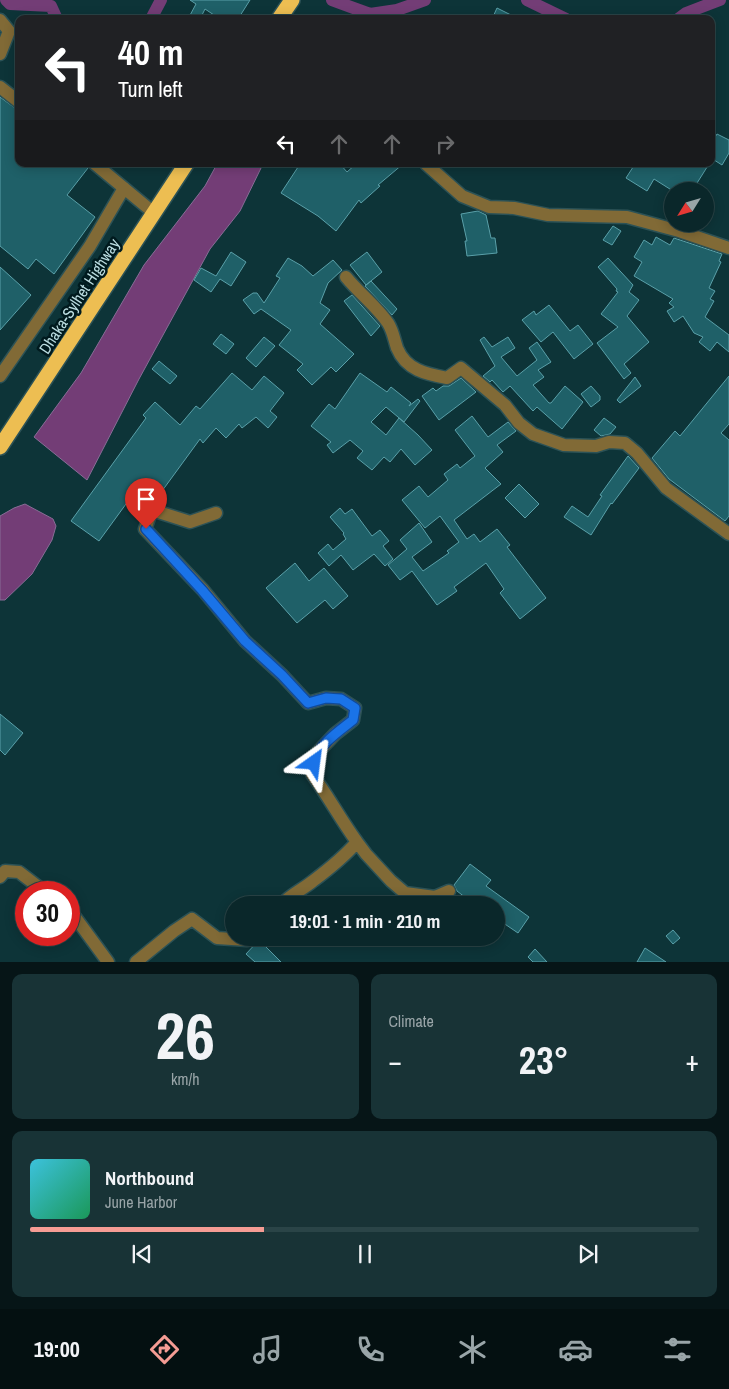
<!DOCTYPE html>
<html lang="en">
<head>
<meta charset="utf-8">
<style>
	:root { --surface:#0a272a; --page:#183336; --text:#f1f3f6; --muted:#99a5a8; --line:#2a4447; --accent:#f59c94 }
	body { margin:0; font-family:"Archivo Narrow",sans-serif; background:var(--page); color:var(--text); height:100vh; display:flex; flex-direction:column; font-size:19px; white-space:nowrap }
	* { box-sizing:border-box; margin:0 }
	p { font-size:16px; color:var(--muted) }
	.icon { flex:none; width:28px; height:28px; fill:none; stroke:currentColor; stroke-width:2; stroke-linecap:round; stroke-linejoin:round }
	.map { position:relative; height:962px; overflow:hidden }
	.sheet { display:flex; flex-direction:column; gap:12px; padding:12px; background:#061517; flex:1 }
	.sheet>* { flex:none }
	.top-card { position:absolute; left:15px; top:15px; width:700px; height:152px; border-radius:10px; box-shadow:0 2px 12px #0003,0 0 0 1px var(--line); background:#202124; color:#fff; overflow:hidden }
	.needle { width:32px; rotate:233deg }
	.buttons { position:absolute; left:664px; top:182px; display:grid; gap:10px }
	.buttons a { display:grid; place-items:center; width:50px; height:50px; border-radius:50%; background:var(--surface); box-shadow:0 2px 12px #0003,0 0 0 1px var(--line); font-size:25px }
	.speed { position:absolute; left:15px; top:881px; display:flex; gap:10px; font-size:25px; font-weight:700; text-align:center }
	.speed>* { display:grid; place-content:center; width:65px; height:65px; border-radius:50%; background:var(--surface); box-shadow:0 2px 12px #0003,0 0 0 1px var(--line); line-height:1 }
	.speed .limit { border:8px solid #d22; background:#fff; color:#111 }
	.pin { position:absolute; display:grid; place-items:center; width:42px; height:42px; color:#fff; margin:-51px -21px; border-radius:50% 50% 50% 0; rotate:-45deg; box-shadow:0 0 5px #0007 }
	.pin .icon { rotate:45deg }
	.me { position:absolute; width:55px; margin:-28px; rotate:31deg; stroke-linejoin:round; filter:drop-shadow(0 0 4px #0008) }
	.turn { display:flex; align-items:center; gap:18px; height:105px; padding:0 20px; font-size:22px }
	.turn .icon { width:65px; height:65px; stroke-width:2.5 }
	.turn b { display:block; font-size:35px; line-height:42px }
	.lanes { display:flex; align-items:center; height:48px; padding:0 20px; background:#0003; justify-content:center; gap:25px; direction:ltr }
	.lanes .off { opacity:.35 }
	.big { font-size:38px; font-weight:700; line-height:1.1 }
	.sheet .card { flex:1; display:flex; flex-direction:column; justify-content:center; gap:8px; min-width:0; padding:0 18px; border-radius:10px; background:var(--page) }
	.sheet .dial { align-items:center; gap:0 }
	.dial b { font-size:65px; line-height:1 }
	.song { display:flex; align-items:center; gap:15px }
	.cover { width:60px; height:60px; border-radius:8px; background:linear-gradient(135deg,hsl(190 70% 55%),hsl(150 70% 35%)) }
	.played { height:5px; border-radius:2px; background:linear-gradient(90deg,var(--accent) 35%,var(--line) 35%) }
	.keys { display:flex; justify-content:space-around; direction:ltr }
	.heat { display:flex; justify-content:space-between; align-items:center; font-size:28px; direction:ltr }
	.sheet .tiles { flex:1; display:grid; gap:12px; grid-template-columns:1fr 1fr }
	.card:last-child { grid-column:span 2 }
	.trip { position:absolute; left:225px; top:896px; width:280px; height:50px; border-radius:25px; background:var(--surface); box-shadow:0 2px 12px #0003,0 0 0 1px var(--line); font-weight:700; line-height:50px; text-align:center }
	.menu { display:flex; height:80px; justify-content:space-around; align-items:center; background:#041011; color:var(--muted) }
	.menu .icon { width:35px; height:35px }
	.menu .active { color:var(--accent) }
	.menu b { font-size:22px; color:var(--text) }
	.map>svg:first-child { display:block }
	.water { fill:#733d76; stroke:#886d96 }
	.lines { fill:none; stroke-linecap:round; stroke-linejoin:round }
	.canal { stroke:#733d76; stroke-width:12 }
	.building { fill:#1f6068; stroke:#5aa0a9 }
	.minor-casing { stroke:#2c5256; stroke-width:15 }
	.highway-casing { stroke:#2c5256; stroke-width:18 }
	.minor { stroke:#816a36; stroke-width:12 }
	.highway { stroke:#edbe52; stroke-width:15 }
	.route-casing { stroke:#114b97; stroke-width:12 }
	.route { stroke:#1a73e8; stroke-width:9 }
	.labels { text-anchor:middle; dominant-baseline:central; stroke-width:5; stroke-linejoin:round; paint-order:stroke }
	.street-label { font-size:16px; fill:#badce0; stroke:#001a1e }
</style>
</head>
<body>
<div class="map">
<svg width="729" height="962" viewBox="0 0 729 962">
	<rect width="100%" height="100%" fill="#0d3438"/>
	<path class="water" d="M217,164h46l-23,47 -30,38 -71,130 -52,101 -53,-43 47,-64 63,-108 61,-79z
		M25,504l28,15 3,7 -4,14 -20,34 -27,26h-5v-84l14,-8z"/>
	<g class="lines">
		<path class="canal" d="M6,0l4,4 41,2 6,13
			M332,0l38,14 27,-4 28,-10
			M527,0l39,19
			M151,19l10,-19
			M678,19l8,-6 34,-13"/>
	</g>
	<path class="building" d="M190,0h60l-12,19h-18l-15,-10 -5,10h-12l8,-15z
		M497,8l22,11h-27z
		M0,97l19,14v53h65l4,4 -21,27 28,22 -41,57 -18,-15 -8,10 -28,-23z
		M717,134l12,6v13l-7,12 -11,-7v-14z
		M300,164h40l7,8 9,-8h47l-25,21 2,1 -19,17 -2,-3 -23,31 -18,-15 -37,-23z
		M635,164h74l-17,27 -9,-5 -3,5h-7l-19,-12 -7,12 -21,-13z
		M478,211l8,4 5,23h4l2,15 -30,3 -2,-15h2l-6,-27z
		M613,226l8,5 -9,14 -9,-5z
		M656,237l14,8 4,-7 48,16 -3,7 2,1 -12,26 6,3 -5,8 4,2 -9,16 24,18v17l-12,-10 -7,9 -11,-9 4,-5 -9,-4 -11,-17 -9,6 -7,-11 7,-4 -5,-4 4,-4 -39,-23 8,-14 -8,-5 10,-17 8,5z
		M231,252l15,10 -15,24 -11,-7 -9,13 -17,-12 7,-12 15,8z
		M367,252l15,20 -16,13 -16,-20z
		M288,258l14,8 11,10 20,-16 9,10 -14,13 -8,20 10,7 -10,14 34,30 -18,18 -5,-5 -19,18 -15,-15 6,-6 -24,-19 12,-15 -30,-21 -7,5 -11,-14 10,-7h4l7,10 16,-25 -4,-2z
		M608,258l25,27 -4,7 10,8 -12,16 22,26 -25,22 7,9 -7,6 -27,-36 21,-16 -17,-13 17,-22 -2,-1 1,-2 -19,-22z
		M0,267l31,28 -31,35z
		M371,281l26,28 -5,6 -27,-29z
		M352,295l28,31 -9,10 -27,-35z
		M549,305l21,26 8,-6 15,19 -19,15 -21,-27 -12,10 -19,-22 12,-9 2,4z
		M221,334l13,10 -8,10 -13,-10z
		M264,337l11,9 -19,21 -10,-9z
		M484,337l8,10 16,-10 7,11 -14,9 16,19 20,-16 -8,-12 8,-6 14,20 -13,8 6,7 -11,8 16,18h2l14,-17 18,16 -21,27 -25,-22 -4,4 -23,-25 -7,6 -11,-12 -2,2 -7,-6 12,-10 -15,-26z
		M159,361l18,15 -7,8 -18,-15z
		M232,373l20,17 12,-14 20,17 -14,18 7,6 -9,11 -12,-11 -14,11 -3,-4 -13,14 -10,-10 -13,15 -3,-4 -46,63 -7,1 -13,-10 -35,48 -28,-20 75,-103 -3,-3 12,-13 25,23 16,-19 4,3z
		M360,373l27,19 4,-5 20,16 -2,3 9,-7 2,2 -16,21 -18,-15 -15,15 15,13 13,-17 19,17 14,15 -17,15 -14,-16 -11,13 -6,-5 -12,13 -15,-12 6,-7 -13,-11 -17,13 -6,-8 4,-3 -20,-16 18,-22 6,5z
		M729,376v48l-8,9 8,7v76l-4,5 -56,-42 -17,-21 23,-27 5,5z
		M635,377l6,9 -21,17 -3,-3z
		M461,378l15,14 -37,28 -17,-24 11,-8 3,3 7,-5h6z
		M591,386l9,10v4l-9,7 -10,-13z
		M472,416l16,21 20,-15 8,9 -19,14 6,7 -18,16 16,16 -47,36 13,19 7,-5 6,8 17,-13 13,16 -3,2 39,51 -26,21 -20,-26 4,-4 -18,-26 -32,24 3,4 -20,14 -25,-34 -12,9 -12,-15 19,-16 -7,-9 19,-17 13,19 -20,15 11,14 26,-18 -2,-2 12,-9 -19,-26 -15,12 -23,-28 17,-14 9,11 20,-17 -4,-6 13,-10 3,4 15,-12 -20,-26z
		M604,418l12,9 -6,7 -9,2 -7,-6z
		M628,456l11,12 -27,36 -1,-1 -20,32 -27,-18 8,-11 16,11 14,-21 -2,-1z
		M519,484l20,20 -14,14 -20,-20z
		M340,508l5,6 7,-5 20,27 8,-6 9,11 -6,5 10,13 -8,7 -11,-12 -21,16 -12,-15 -12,11 -11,-13 10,-9 5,6 13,-11 -3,-5 1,-1 -14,-16z
		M295,563l14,18 15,-13 24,28 -15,13 -8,-9 -28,23 -31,-35z
		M0,714l23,19 -18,22 -5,-5z
		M470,864l21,16 -5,6 43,31 -11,16 -22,-15v-13h-21l-18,-14 -3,-6z
		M673,930l7,8 -7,6 -7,-8z
		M259,940l22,22h-26l-9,-8z
		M645,948l21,14h-29z
		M535,949l12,13h-14l-5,-5z"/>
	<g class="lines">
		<defs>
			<path id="minor" d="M0,20l9,11 -9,23
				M0,87l19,15
				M95,164l59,49
				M426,164l36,32 27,11 25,1 34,7 79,2 52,14 50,17
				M346,277c13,16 30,29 42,46 5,8 6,16 9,25 9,22 29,26 50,30l14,-10 44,37 14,18 14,11 31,11 32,1 13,-4 16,1 12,10 29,35 63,46
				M0,376l90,-130 34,-58
				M216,513l-26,9 -38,-12 -7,19 58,61 42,51 37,34 26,28 18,-5 15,1 14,9 -2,12 -18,14 -18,19 -5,21c16,22 29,46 45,68 -13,15 -28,27 -44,39 -11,9 -22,13 -32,24
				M357,842l9,12 25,27 14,12 30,4 14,-6
				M0,877l5,-6 14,1 26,20
				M69,912l6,5 33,45
				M136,962l38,-31 18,-12 25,19 30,2 3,-2"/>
			<path id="highway" d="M279,19l13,-19
				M0,447l186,-283"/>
		</defs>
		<use href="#minor" class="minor-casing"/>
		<use href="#highway" class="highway-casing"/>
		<use href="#minor" class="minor"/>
		<use href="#highway" class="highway"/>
	</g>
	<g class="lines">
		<defs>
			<path id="route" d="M146,529l56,61 43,51 37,34 26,28 18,-5 15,1 14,9 -2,12c-15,12 -34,24 -39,43"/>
		</defs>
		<use href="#route" class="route-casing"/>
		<use href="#route" class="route"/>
	</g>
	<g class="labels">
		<g class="street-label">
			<text transform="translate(79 296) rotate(-57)">Dhaka-Sylhet Highway</text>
		</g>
	</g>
</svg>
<div class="buttons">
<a><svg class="needle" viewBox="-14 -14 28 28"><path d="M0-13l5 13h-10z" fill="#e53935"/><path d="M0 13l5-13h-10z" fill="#99a5a8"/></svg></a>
</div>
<div class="speed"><div class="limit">30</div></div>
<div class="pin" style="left:146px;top:529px;background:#d93025"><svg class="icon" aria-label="arrive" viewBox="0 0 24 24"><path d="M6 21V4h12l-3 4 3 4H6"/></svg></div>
<svg class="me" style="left:314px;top:763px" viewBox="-20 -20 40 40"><path d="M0-17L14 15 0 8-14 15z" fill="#1a73e8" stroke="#fff" stroke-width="4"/></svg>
<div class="trip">19:01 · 1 min · 210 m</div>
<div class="top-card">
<div class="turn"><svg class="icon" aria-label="left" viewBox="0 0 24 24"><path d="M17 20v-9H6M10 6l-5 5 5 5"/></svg><div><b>40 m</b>Turn left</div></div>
<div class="lanes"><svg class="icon" aria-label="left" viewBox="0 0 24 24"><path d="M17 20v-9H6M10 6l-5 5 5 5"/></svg><svg class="icon off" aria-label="ahead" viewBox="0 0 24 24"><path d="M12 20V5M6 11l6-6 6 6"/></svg><svg class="icon off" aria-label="ahead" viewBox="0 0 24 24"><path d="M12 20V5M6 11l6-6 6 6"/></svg><svg class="icon off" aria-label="right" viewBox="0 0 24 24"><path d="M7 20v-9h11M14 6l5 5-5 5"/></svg></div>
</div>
</div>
<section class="sheet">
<div class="tiles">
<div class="card dial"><b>26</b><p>km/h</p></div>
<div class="card"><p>Climate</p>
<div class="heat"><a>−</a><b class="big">23°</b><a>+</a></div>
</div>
<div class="card">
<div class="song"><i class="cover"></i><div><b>Northbound</b><p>June Harbor</p></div></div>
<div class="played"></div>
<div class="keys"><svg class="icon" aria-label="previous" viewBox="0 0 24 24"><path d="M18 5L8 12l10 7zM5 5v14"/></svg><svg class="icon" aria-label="pause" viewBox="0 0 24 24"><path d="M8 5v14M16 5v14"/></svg><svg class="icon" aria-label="next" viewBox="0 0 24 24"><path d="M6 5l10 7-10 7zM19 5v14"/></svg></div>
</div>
</div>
</section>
<nav class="menu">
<b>19:00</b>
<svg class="icon active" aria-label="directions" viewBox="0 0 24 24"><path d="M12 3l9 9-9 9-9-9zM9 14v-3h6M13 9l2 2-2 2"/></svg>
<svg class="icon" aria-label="music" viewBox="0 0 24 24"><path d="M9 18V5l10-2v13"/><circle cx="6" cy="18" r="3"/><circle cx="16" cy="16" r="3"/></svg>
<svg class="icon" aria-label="phone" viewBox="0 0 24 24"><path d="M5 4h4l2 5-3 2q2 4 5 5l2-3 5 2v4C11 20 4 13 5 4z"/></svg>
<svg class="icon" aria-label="climate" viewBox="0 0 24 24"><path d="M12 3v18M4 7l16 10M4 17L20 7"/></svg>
<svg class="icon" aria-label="car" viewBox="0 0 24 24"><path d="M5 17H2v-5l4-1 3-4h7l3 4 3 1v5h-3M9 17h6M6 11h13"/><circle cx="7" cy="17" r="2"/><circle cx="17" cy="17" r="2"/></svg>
<svg class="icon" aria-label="filters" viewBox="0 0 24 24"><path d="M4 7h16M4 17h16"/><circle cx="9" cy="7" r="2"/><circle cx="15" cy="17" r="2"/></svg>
</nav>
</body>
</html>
